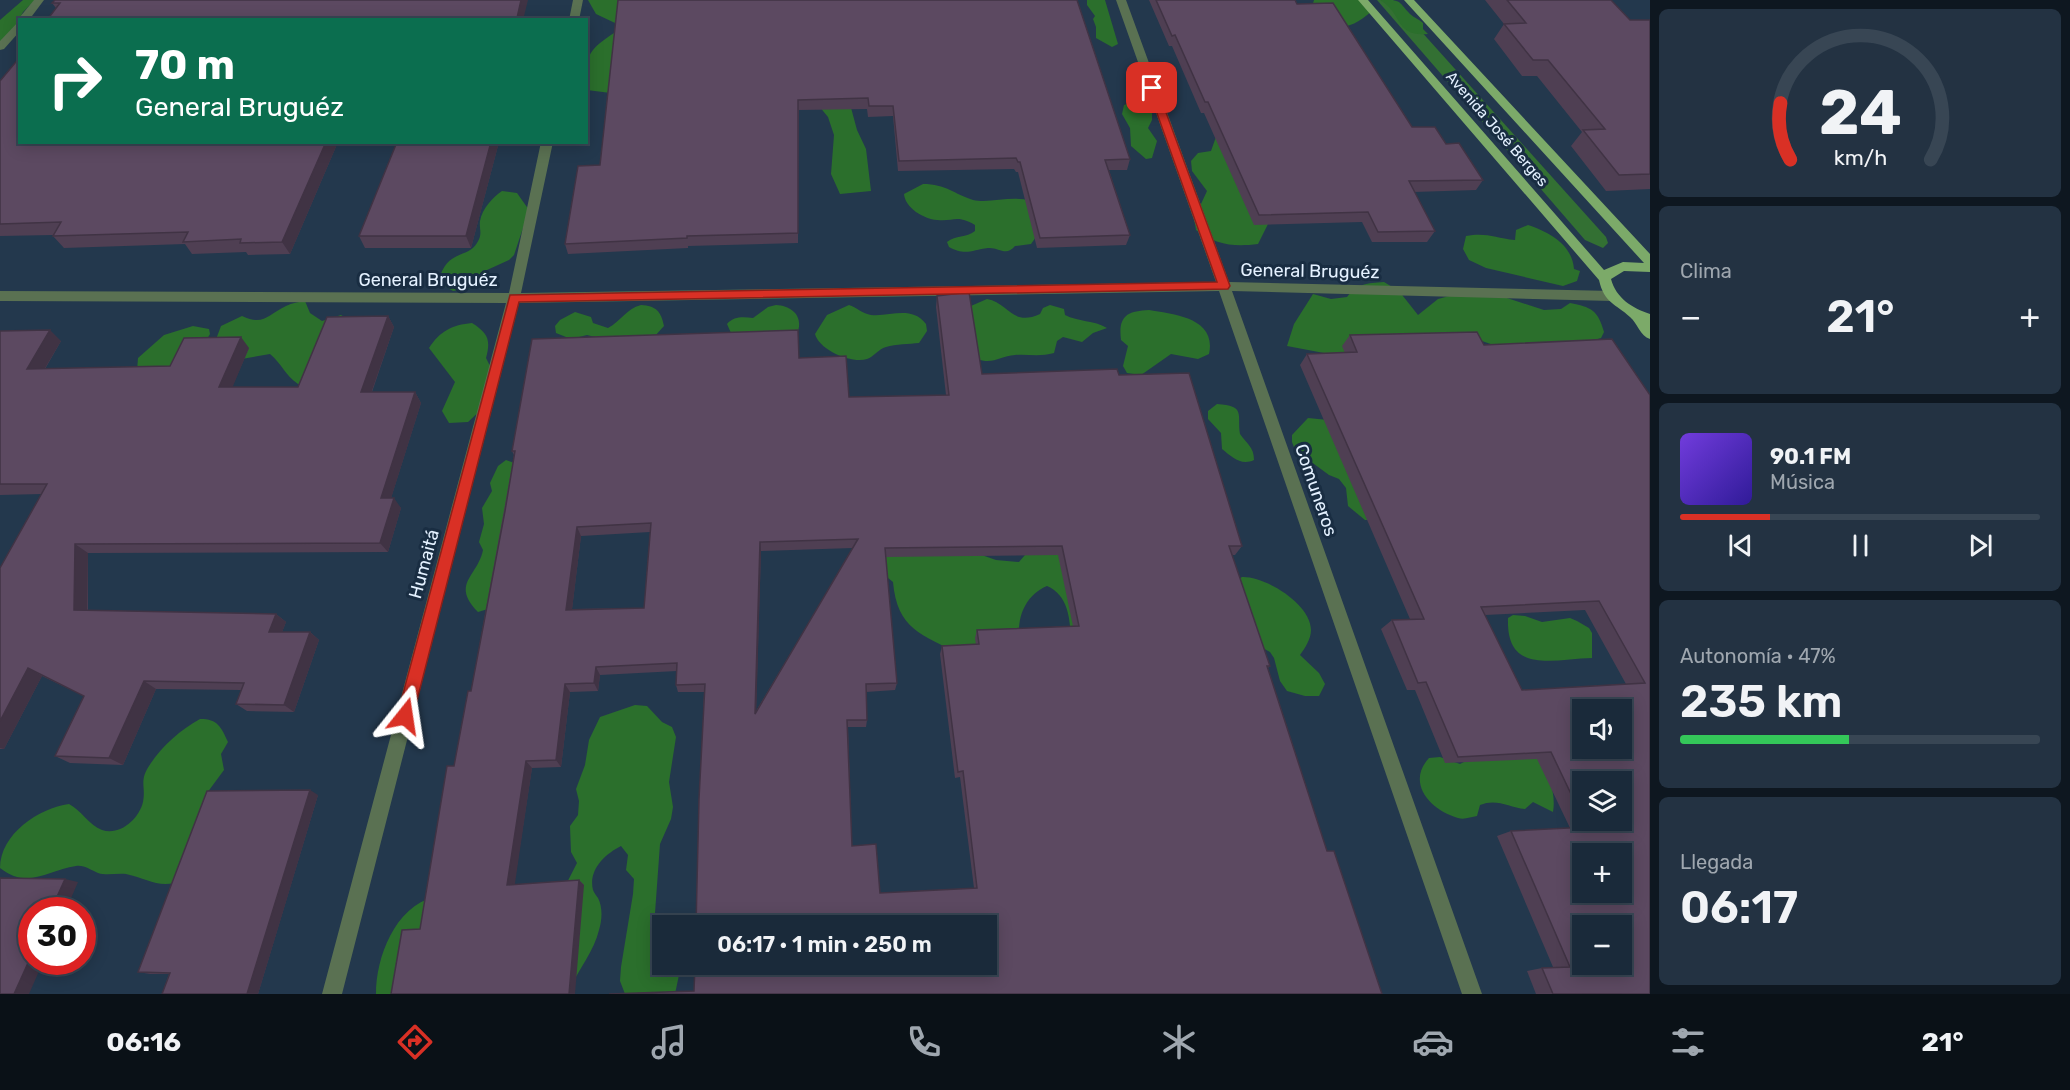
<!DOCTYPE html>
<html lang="es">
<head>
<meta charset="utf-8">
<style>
	:root { --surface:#1a2a3a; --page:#233242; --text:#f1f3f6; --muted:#9fa7af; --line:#384654; --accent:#d93025 }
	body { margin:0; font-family:Rubik,sans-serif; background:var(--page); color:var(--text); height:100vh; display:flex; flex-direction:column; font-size:22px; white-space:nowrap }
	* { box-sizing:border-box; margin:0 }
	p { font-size:20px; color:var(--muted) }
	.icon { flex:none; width:33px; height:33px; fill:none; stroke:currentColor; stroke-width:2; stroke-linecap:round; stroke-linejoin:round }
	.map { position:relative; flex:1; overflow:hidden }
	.panel { display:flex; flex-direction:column; gap:9px; padding:9px; background:#0e1720; width:420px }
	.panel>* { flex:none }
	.banner { position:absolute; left:18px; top:18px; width:570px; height:126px; border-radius:0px; box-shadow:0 3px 15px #0003,0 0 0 2px var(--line); background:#0b6e4f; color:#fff; overflow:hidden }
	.buttons { position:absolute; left:1572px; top:699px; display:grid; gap:12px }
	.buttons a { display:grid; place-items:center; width:60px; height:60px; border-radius:0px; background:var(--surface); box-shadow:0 3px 15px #0003,0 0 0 2px var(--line); font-size:30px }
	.speed { position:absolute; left:18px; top:897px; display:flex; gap:12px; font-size:30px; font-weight:700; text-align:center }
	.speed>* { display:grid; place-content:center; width:78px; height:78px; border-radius:50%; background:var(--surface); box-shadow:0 3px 15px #0003,0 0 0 2px var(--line); line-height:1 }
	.speed .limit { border:9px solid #d22; background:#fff; color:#111 }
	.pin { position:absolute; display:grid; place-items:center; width:51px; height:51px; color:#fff; margin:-26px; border-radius:12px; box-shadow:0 3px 9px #0006 }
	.me { position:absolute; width:66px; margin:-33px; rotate:15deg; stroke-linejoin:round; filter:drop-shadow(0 0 4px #0008) }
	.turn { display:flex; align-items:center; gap:21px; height:126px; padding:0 18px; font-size:27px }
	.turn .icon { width:78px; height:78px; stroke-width:2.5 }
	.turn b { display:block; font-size:42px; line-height:51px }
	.big { font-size:45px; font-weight:600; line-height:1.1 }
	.panel .tile { flex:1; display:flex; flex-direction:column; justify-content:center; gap:9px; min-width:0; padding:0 21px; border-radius:9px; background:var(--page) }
	.panel .dial { align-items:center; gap:0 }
	.dial svg { height:156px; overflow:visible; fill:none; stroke:var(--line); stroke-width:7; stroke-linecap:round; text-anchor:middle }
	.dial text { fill:var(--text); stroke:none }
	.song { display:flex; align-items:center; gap:18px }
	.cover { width:72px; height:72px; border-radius:9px; background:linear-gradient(135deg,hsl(260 70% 55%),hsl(250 70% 35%)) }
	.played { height:6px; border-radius:3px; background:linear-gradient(90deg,var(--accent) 25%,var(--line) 25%) }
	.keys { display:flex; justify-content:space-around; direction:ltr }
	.heat { display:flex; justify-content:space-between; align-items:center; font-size:33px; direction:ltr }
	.charge { height:9px; border-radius:4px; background:linear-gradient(90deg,#34c759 47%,var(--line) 0) }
	.trip { position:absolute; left:652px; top:915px; width:345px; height:60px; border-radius:0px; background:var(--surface); box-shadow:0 3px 15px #0003,0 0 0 2px var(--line); font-weight:600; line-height:60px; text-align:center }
	.menu { display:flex; height:96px; justify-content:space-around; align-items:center; background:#0a1117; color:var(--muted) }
	.menu .icon { width:42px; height:42px }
	.menu .selected { color:var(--accent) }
	.menu b { font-size:27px; color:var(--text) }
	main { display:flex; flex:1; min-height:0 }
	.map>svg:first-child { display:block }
	.green { fill:#337033 }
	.forest { fill:#2b6f2c }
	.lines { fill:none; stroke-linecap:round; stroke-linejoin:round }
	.minor { fill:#5a7152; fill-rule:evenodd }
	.major { fill:#7caa69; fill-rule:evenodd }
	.wall { fill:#4f3f53; fill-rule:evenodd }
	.shaded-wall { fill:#403344 }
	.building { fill:#5c4961; stroke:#403344; stroke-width:1.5; fill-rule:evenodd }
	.route { fill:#d93025; stroke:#8d1f18; stroke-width:1.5 }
	.labels { text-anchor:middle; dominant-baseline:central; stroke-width:6; stroke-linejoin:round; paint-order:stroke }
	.far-street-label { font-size:15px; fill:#e4f1ff; stroke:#192d42 }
	.street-label { font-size:18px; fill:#e4f1ff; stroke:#192d42 }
</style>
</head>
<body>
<main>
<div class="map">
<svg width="1650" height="994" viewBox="0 0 1650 994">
	<rect width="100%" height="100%" fill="#23384d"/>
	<path class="green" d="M1377,0h16l213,237 2,6 -5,5 -18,-8z"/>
	<path class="forest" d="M23,0h12l-12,12 -13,26 -10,10v-28z
		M588,0h50l-2,13 -21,10 -19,-9z
		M1087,0h18l13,44 -6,3 -16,-9v-11l-3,-8 2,-3 -8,-11z
		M1314,0h53l5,11c-24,21 -35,18 -64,10z
		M1380,0c22,0 17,0 30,14 4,4 9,5 13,9v6l5,5c-34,3 -25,-21 -48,-34z
		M614,33l26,1 -6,62 -47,-6c-1,-33 -2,-38 27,-57z
		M814,100l36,4 7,26 9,19 5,42 -31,3 -9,-20 3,-39 -6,-18z
		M1136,101l7,2 9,8v9l-4,8 9,13 -5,17 -6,1 -15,-13 -1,-18 -8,-14 2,-9z
		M1217,134l52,88 -11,22c-24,3 -43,1 -62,-14l-2,-11 13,-28 -15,-20 -1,-10 7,-8 13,-2z
		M923,184c23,0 31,10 50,16 17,4 39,-5 58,1l7,33 -7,10 -16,2c-9,11 -16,1 -27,2 -16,2 -23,8 -39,-1l-2,-5c9,-7 19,-4 28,-11v-6c-19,-11 -21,-3 -38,-5 -13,-1 -32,-12 -33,-26z
		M502,191l15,2 12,17 -15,45 -5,5 -22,10 -9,17 -25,4 -7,-4 -6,-11c9,-26 28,-18 37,-33 6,-9 2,-13 3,-22 2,-12 13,-24 22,-30z
		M1528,225c21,7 44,19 46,44l6,2 -3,10 -14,5 -77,-18 -17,-8 -6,-11 3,-13c20,-4 29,2 49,4l1,-10z
		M1384,282l15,9 19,24 20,-16 15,-4 54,3 37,12 17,-1 9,-6c21,4 28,7 34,29l-3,6 -30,9 -54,6 -38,-13 -134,17 -58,-11 7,-22 19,-30 18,5 16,-2c10,-13 20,-14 37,-15z
		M987,299c22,4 25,28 53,15l3,-6 7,-3 14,4 1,6c13,7 29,5 42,13l-14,5 -11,9 -19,-5 -6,4 -3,12c-14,4 -26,1 -39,2 -15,1 -22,10 -38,4l-13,-50z
		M305,301l5,12 12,8 19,-6 11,7 -32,58 -22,4c-13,-9 -16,-20 -28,-30l-40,7 -15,-19 6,-16 21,-10c22,10 25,-1 44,-10 6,-3 13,-4 19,-5z
		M641,305c15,1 20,6 23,21l-10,11 -51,2 -16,-4 -16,4 -15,-6 -1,-7 5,-6 15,-8 16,5 2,6 15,5c13,-7 18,-19 33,-23z
		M776,305c17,1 28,12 21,29l-66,-1 -4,-9c7,-8 16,-7 26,-6l15,-11z
		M849,305c7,2 14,9 22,10 20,2 40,-10 55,9l1,7 -8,12c-10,1 -23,1 -33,4 -8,2 -12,10 -19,12 -15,5 -48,-9 -52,-25l12,-19z
		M1149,310c25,4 68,8 60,44l-11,5 -27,-5 -30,21 -14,-2 -4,-7 5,-20 -7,-6c-3,-24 6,-29 28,-30z
		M472,323c16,10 19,17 14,35l10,20 -13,30 -15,14 -19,1 -7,-12 13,-29 -26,-34c11,-17 23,-23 43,-25z
		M193,326l16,3 1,5 -17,29 -56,8 1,-13 26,-23z
		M1217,404c29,2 20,10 23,30 7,10 14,13 14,26 -13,6 -22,-3 -32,-11l-1,-16 -13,-14v-8z
		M1308,418l20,2 44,100h-7l-17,-14 -2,-18 -7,-9 -10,-4 -34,-25 -3,-8v-7z
		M506,460l17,6 -35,143 -10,3c-28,-28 0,-36 5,-62l-4,-8 5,-18 -2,-16 10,-17 -2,-8 8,-17z
		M847,527l97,15 52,18 23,2 6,-7 29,-4 37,22 -20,66c-1,-21 -3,-44 -24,-53 -19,8 -28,26 -28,45l-59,23c-38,-19 -63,-25 -67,-72l-16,-13z
		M1242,577c23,-1 69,27 69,53 0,9 -6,18 -11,25l19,18 6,11 -6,12h-14l-18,-5 -7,-10 -6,-23 -4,-6 -11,-6 -35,-57z
		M1513,615l12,1 17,6 28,-4 7,3 12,7 3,5v25c-39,1 -86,17 -84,-40z
		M635,705l12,1 15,16 10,5 4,10 -7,45 4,25 -2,12 -11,25 -5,69 13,12 -5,1v38l16,1v10l-4,19h-50l-5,-13 1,-14 12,-73 1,-15 -8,-9 2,-15 -7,-9c-16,8 -33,24 -28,44 1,3 3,5 5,8 5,10 4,22 1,32 -5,21 -20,39 -29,58l-29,6 16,-92 20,-39 -6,-11 -1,-26 8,-11 1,-14 -3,-12 9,-24 4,-25 11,-23z
		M200,719c18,0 21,8 28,23l-7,12 3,16 -17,23 -23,87c-24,10 -35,-1 -58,-6 -10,-1 -19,2 -28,-1 -8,-3 -13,-8 -22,-7 -28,4 -48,24 -76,2 0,-34 39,-60 69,-64 12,6 20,21 33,26 18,6 37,-11 41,-28 3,-15 -4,-21 6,-36 12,-19 31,-36 51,-47z
		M1525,730c12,25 33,53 28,82l-20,-10 -8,7c-16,-2 -29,-11 -45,-4l-3,11c-6,1 -13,4 -19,2 -28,-8 -52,-35 -29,-60l11,-1 20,7z
		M434,897l-12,97h-46c0,-37 19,-87 58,-97z"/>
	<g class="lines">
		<path class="minor" d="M34,0h10l-15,20h-9v11l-16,18 -4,1v-9l19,-20v-3z
			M573,0h10l-4,20h-10z
			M1116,0h10l103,282 383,9 6,5 -6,5 -380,-10 250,703h-20l-243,-703 -700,12 -177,691h-20l184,-691 -506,-2v-10l509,2 32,-151h12l-32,151 695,-11z"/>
		<path class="major" d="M1358,0h10l236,270 19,-8 21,1 -240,-263h10l236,254v18l-26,-1 -13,8c5,19 21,29 39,35v25c-10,-3 -12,-15 -20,-22 -14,-13 -26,-14 -31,-37z"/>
	</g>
	<path class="wall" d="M618,0l512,159 -3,11h-18l21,65 -4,10 -89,3 -19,-76h-2l-2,-3 -116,2 -5,-55 -25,1 -1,-8 -68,1 -1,133 -110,3v2l-120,6 -3,-10 35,-79z
		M1149,0h146l2,4 115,123 34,17 37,36 -7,10 -62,2 21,39 -8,11h-55l-10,-20 -108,3 -50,-112h-3l-29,-67h-3z
		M1485,0h126l19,20h20v169l-44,2 -35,-45 11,-14 -45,-56h-15l-28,-37 10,-15z
		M52,3l472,15 -468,-10z
		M0,81l338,61 -48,112 -42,1 -2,-3 -54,2 -7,-10 -121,4 -11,-12v-1l-53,1z
		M397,142h102l-28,106h-106l-6,-12z
		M937,296l45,78 137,1 123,171 -7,9h-3l38,111 -2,2 59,183 -633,140 10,-299h-26l-2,-7 1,-14 -77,4 -2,16 -28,1 -9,75 -29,1 -18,117 65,-5 5,5 -164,44 51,-238 43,-236 -2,-4 337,-54 97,-2 -10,-88zM650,532l-6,76 -72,1 9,-73zM853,548l-97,163 5,-160zM1058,555l15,71 -96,4 -2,8 1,7 -34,1 -2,8 15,124 5,-1 14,111 -94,5 -28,-47 -4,-119h18l1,-7 -1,-28 29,-2 2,-7 -12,-126z
		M388,316l6,11 -22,65h43l6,11 -30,95 10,10 -13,44 -300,1v58l188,3 10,8 -4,10h28l9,8 -25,72 -47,-1 -11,-7 5,-14 -85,-1 -33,76 -53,-2 -15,-7 29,-60 -42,-20 -38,73h-4v-181l42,-74 -42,1v-164l61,10 -16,28 125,-3 79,-18 -17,39h66z
		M1350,335l134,10 166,50v599h-114l-9,-23 15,-3 11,-1 -56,-131 14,-5 59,-3 -33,-69 -92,4 -30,-73h-8l-26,-61 11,-9 18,-1 -110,-254 7,-11 38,-1 -3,-7zM1585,610l41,74 -104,6 -37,-75zM1582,782l40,38h-40z
		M318,795l-60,199h-96l7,-20h-19l-12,-2z"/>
	<path class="shaded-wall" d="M521,0h7l-5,20 -6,-2z
		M326,142h12l-48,112 -8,-12z
		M491,142h8l-28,106 -5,-12z
		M388,316l6,11 -26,75 -7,-10z
		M50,330l11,11 -23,39 -11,-11z
		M241,337l8,11 -21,50 -9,-11z
		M415,392l6,11 -33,105 -7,-10z
		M394,498l7,10 -13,44 -8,-9z
		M577,527l4,9 -10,82 -5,-8z
		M760,542l1,9 -5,170 -1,-7z
		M75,544l13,9 -1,66 -13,-9z
		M276,614l10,8 -7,18 -10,-8z
		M310,632l9,8 -25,72 -10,-7z
		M596,667l4,8 -2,16 -4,-8z
		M28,668l14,8 -38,73 -4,-1v-27z
		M144,681l12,8 -33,76 -14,-7z
		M565,684l5,8 -9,75 -5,-7z
		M526,761l6,7 -18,122 -7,-5z
		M310,790l8,5 -36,120 -24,79h-11z
		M65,879l13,3 -12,28h-15z
		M579,880l5,5 -9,109h-6z
		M32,954v8h11l-14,32h-15z"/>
	<path class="building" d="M55,0h466l-4,18h12v2h-482l13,-17h-8z
		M618,0h459l53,159 -25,1 25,75 -90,3 -20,-76h-2l-2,-4 -117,3 -6,-55h-24l-1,-8 -70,2v133l-111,3v2l-122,6 13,-78 22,-1z
		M1156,0h139l2,4 36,-1 79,124h23l11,17 13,-1 24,37 -74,1 26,50 -57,1 -10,-20 -109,3 -51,-113h-3l-30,-67 -3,1z
		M1507,0h104l19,20h20v154l-31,1 -36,-45 22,-1 -57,-69h-15l-29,-36 22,-1z
		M20,57v85h306l-44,100 -42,1 1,-4 -58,3 5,-10 -135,4 8,-14 -61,2v-143z
		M397,142h94l-25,94h-107z
		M969,292l13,82 135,-5 2,6 70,-2 53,173h-13l41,120h-3l60,185h7l48,143h-773l85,-3 1,-27h292v-38h-291l3,-127 6,-115 -29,1 1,-22 -81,4 -2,16 -29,1 -9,76 -30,1 -19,124 72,-5 -10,114h-178l11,-64 18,-1 27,-163h7l14,-75h3l34,-180 10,-60h-3l20,-112 266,-9 1,28 47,-2 3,41 100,-2 -12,-99zM651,523l-7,85 -78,2 11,-83zM858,539l-103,175 5,-172zM1062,546l17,80 -102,4 2,14 -37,2 16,126 5,-1 14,117 -97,5 -4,-49 -24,2 -5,-126h20l-1,-36 31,-1 -12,-135z
		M388,316l-27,76h54l-34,106h13l-14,45 -305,1 -1,66 202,4 -7,18h41l-26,73 -48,-1 8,-21 -100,-2 -35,77 -54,-2 29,-60 -56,-28 -28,53v-153l47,-84h-47v-153l50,-1 -23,39 143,-3 14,-28 57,-1 -22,50h79l29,-70z
		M1477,332l7,13 128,-6 38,56v599h-97l-11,-26 28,-1 -59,-136 76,-4 -3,-7h38v-38h-40v35l-31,-65 -93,5 -32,-75 -8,1 -26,-63 32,-1 -117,-265 50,-2 -7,-17zM1599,601l46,82 -123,7 -41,-83zM1582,710h40v38h-40zM1582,854h40v38h-40zM1582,926h40v38h-40z
		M310,790l-63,204h-85l8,-21 -32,-1 69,-181z
		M0,878l65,1 -14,31h-19v44l-18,40h-14z"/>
	<path class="route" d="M1149,86l8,2 73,198 -2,3 -709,13 -106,414 -3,5 -5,2 -6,-2 -2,-5 113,-421 707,-13 -69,-194z"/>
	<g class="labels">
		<g class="far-street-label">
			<text transform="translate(1497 129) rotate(49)">Avenida José Berges</text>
		</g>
		<g class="street-label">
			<text transform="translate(1310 271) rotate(1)">General Bruguéz</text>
			<text x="428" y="280">General Bruguéz</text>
			<text transform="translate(1316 490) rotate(71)">Comuneros</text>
			<text transform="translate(424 564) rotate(-75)">Humaitá</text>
		</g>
	</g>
</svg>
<div class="buttons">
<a><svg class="icon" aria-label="sound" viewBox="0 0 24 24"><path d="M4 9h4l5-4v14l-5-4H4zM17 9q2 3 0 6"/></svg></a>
<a><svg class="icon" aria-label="layers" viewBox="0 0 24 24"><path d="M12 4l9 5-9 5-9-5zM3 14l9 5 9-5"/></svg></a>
<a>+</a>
<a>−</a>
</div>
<div class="speed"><div class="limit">30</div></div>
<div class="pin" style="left:1152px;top:88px;background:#d93025"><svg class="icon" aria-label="arrive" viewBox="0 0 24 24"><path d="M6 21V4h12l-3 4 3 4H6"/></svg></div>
<svg class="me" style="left:405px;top:716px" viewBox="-20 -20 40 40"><path d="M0-17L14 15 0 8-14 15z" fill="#d93025" stroke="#fff" stroke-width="4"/></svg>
<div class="trip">06:17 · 1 min · 250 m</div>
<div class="banner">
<div class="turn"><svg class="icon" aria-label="right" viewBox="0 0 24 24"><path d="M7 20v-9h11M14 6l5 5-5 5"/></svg><div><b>70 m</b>General Bruguéz</div></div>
</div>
</div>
<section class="panel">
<div class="tile dial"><svg viewBox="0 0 100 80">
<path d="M14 69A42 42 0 1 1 86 69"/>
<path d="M14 69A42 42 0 0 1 9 40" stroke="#d93025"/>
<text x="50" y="56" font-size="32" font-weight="700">24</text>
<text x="50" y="72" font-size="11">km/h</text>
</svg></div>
<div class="tile"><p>Clima</p>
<div class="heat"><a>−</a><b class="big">21°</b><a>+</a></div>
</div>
<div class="tile">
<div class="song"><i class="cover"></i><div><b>90.1 FM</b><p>Música</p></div></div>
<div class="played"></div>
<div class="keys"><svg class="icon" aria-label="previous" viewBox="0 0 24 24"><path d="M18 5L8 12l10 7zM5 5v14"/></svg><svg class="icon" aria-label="pause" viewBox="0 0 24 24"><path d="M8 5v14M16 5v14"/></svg><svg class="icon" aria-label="next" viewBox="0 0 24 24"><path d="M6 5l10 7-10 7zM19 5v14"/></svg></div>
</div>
<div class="tile"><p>Autonomía · 47%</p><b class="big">235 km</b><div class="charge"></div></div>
<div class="tile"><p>Llegada</p><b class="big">06:17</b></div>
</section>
</main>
<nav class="menu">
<b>06:16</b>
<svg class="icon selected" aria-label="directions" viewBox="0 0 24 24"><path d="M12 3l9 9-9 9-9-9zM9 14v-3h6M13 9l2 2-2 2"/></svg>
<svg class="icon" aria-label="music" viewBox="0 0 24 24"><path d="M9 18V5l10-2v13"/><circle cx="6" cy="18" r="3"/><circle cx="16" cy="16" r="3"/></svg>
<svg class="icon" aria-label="phone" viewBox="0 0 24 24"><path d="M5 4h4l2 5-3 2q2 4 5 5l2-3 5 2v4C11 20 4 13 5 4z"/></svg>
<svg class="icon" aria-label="climate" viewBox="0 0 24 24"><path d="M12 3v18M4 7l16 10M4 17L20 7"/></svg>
<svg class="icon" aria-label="car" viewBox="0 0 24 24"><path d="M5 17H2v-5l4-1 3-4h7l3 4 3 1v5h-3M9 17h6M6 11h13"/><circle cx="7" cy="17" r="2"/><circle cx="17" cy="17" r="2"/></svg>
<svg class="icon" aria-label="filters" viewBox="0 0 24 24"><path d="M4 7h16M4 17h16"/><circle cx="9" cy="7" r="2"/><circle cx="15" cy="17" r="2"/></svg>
<b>21°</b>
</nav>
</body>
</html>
